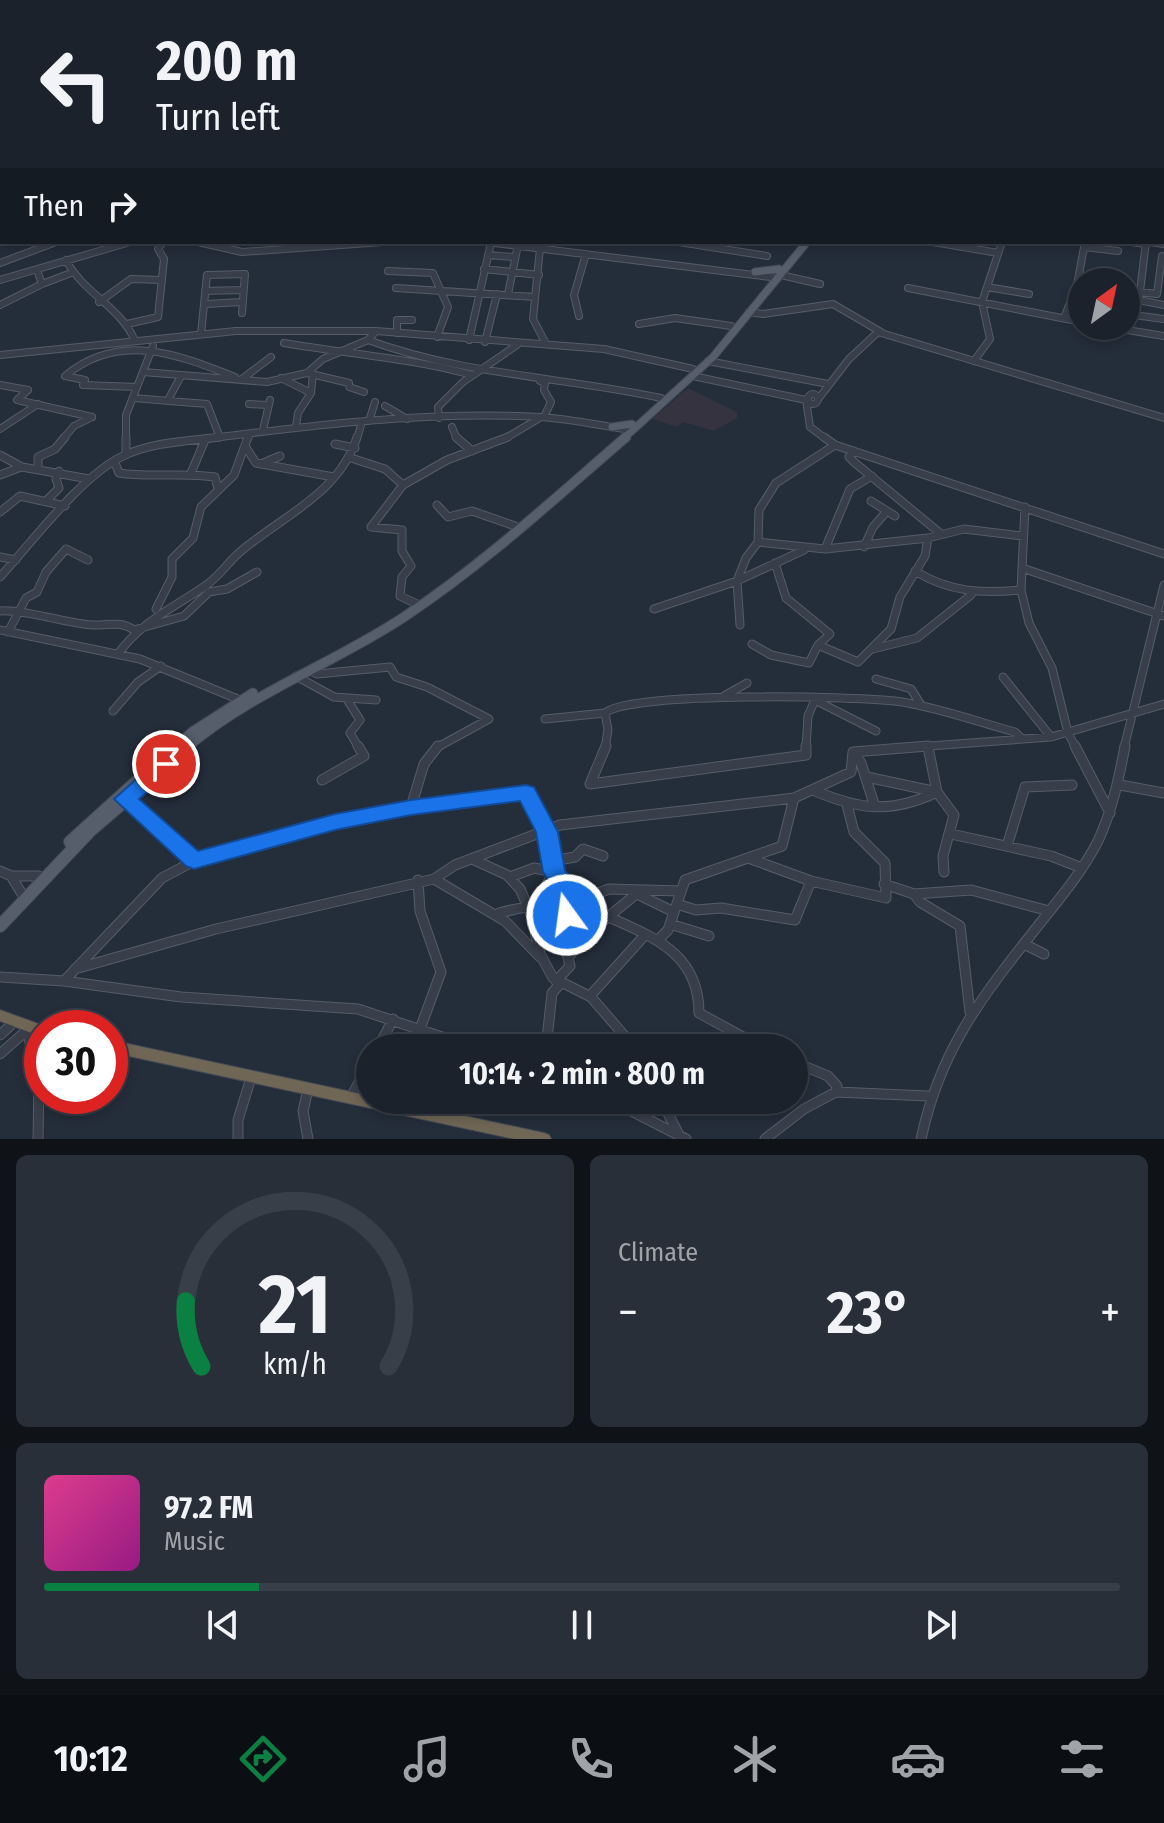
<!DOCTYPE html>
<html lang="en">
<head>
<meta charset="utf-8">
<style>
	:root { --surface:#1b222c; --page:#282f38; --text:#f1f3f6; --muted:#a0a4a9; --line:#393f48; --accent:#0b8043 }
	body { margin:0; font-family:"Fira Sans Condensed",sans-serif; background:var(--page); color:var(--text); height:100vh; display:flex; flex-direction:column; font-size:30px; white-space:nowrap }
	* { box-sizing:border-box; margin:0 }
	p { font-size:26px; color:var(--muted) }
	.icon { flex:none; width:44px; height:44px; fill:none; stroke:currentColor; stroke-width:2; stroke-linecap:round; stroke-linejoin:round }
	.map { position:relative; height:1139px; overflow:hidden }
	.details { display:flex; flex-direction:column; gap:16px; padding:16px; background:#0f1318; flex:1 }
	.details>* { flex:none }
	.top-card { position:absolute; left:0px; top:0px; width:1164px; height:244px; box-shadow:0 4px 12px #0003,0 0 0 2px var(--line); background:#1b222c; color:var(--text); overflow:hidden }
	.needle { width:52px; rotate:33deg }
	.tools { position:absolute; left:1068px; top:268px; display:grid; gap:16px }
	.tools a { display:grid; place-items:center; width:72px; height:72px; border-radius:50%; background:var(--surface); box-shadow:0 4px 12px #0003,0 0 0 2px var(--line); font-size:40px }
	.speed { position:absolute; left:24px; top:1010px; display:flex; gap:16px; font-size:40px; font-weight:700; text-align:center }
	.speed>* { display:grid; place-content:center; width:104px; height:104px; border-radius:50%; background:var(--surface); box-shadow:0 4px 12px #0003,0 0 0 2px var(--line); line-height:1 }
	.speed .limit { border:12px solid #d22; background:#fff; color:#111 }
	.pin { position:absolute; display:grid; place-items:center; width:68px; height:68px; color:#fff; margin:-34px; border:4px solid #fff; border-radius:50%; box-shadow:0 2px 8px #0007 }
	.me { position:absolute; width:88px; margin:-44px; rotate:346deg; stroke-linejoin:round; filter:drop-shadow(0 0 6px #0008) }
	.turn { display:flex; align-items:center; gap:28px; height:168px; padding:0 24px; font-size:36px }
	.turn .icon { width:104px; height:104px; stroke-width:2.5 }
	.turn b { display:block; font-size:56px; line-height:68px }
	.then { display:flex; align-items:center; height:76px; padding:0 24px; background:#0003; gap:16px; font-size:30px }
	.big { font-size:60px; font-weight:700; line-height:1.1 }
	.details .card { flex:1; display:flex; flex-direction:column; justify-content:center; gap:12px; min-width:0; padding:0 28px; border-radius:12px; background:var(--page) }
	.details .dial { align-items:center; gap:0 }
	.dial svg { height:208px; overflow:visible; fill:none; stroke:var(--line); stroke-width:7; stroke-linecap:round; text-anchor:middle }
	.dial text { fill:var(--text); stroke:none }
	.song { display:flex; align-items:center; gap:24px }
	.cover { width:96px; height:96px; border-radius:12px; background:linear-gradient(135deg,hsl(330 70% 55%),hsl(310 70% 35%)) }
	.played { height:8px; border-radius:4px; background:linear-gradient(90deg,var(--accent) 20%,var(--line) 20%) }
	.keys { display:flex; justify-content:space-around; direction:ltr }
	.heat { display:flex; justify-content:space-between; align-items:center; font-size:44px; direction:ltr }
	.details .tiles { flex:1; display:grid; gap:16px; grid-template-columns:1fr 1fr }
	.card:last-child { grid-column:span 2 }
	.trip { position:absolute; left:356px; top:1034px; width:452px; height:80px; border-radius:40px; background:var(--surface); box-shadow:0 4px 12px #0003,0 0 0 2px var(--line); font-weight:700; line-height:80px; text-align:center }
	.menu { display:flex; height:128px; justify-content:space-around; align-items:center; background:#0b0e12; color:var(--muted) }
	.menu .icon { width:56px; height:56px }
	.menu .current { color:var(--accent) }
	.menu b { font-size:36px; color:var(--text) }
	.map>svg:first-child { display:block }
	.medical { fill:#34333f }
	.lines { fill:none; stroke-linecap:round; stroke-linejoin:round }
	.minor-far3-casing { stroke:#565d68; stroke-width:5 }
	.minor-far2-casing { stroke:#565d68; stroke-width:8 }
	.minor-far1-casing { stroke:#565d68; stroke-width:9 }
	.minor-casing { stroke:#565d68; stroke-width:11 }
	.major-far2-casing { stroke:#414853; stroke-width:9 }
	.major-far1-casing { stroke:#414853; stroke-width:11 }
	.major-casing { stroke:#414853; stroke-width:14 }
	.highway-casing { stroke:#434a55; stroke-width:2 }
	.minor-far3 { stroke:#383f4b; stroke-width:4 }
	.minor-far2 { stroke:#383f4b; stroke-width:6 }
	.minor-far1 { stroke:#383f4b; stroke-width:7 }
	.minor { stroke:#383f4b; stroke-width:9 }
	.major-far2 { stroke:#565e6b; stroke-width:7 }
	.major-far1 { stroke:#565e6b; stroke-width:9 }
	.major { stroke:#565e6b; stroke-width:12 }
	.highway { fill:#706656; fill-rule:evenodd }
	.route { fill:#1a73e8; stroke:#114b97; stroke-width:2 }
</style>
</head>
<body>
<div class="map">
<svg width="1164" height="1139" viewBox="0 0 1164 1139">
	<rect width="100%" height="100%" fill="#242d3a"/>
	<path class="medical" d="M688,388l49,24v6l-23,13 -31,-9 -6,5 -25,-8z"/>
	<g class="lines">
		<defs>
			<path id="minor-far3" d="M367,0h8
				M415,0l10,2
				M633,0l10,1
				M802,0l5,2
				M715,1l23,1
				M31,2l12,-2
				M293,2l5,-2
				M341,2l5,-2
				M436,2l6,-2
				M0,41l2,5"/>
			<path id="minor-far2" d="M198,242l44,10 141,-10
				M487,242l291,36
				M679,242l88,14
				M933,242l65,11
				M1131,242l14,2
				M1146,242l-7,58 25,5
				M1149,242l15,2
				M1084,247l34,4
				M540,248l-7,71 13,25
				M488,255l26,2
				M66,260c17,33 55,47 69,81
				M0,263l56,-21
				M484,269l55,6
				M388,271l45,2 15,34 -11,30
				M781,275l39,9
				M1079,279l21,3
				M0,280l130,-38
				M42,284l29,-11
				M987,287l42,7
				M396,288l139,9
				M908,288l174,34
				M205,291l37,-1
				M1139,292l18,2 5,-38
				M508,294l10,-49
				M99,302l32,-23 31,1
				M206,304l36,-2
				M0,305l42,-21 -5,-14
				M749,312l14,2 70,-10 48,28
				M1126,314l38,5
				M579,316l-5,-21 12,-41
				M1064,318l13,-33 8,-43
				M127,324l31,-7 6,-58 -6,-10 5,-7
				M639,324l36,-6 56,8
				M1103,326l61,10
				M376,331l-8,9c95,35 195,37 293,58
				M397,333v-13h15
				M201,334l6,-59 38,-1 -3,39
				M469,340l22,-97
				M485,342l12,-48
				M284,343c63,11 127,15 188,32
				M0,355l236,-24h140l228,18 89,20
				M708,361l120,23
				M974,361l16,-22 -8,-37 20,-60
				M143,372l124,10 40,-9 42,10v4l15,5
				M307,373l16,-14 45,-19
				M693,376l113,24
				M281,378l30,15 2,-19
				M242,379l29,-22
				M540,381l5,2 -1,7 7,12 -7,15
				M0,385l28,5
				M137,387l-54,-2 2,-5 -20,-4c54,-45 112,-22 170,1
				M28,390l-11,10 75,17
				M808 399a5 5 0 1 1 10 0a5 5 0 1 1-10 0Z
				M133,398l74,6 12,31
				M819,398l30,-39 29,-27 286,86
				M168,400l13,-24
				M806,400l4,27 16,12
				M249,404l18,1
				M385,406l22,13
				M439,418l-1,-11 25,-25 54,-37
				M369,421l6,-19
				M296,426l2,-13 13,-20
				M452,427l5,12
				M0,429l38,-25
				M263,430l7,-30
				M63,439l11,-13 18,-9
				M126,439v-24l27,-69
				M204,439c111,-14 224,-28 337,-22 30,2 61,9 91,13
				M248,439l1,-4
				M357,439l4,-14
				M504,439l34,-20"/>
			<path id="minor-far1" d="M126,437v17
				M456,437l16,14
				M824,437l11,8 329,109
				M335,444l20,4
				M245,446l11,17 78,14
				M854,451l-5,6 5,5 87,72
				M0,455l22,12 67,12
				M351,458l34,11 18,16
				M115,463l4,10c32,5 64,-1 96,4l3,12
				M261,464l19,-8
				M38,469v-12l17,-8 10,-12
				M191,473l14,-33
				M0,475l21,-8
				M48,499l11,-11 -3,-9 3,-8
				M871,501l24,15
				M437,505l11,12 24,-6 43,15
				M1025,507l-4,83 8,33 23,45 16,65 8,15
				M0,512l20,-16 45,10
				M758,542l67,7 103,-11 36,-9 59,7
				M864,547l9,-20 14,-16
				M66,549l22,11
				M825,549l25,-60 22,-13
				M0,557l16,3
				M1022,568l142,48
				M915,571c34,21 67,23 106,19
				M0,577c32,-35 82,-102 123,-121 29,-14 65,-15 97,-19
				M417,604l-17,-8 2,-19 9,-11 -9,-15v-21l-31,-3 32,-42 44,-25 61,-23
				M156,609l16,-32v-18l21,-21 8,-31 33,-32 14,-38
				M654,609l83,-28 67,-31
				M0,611c24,-2 65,12 92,14 17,1 28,-5 42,5l50,-14 25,-24 18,-3 30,-17
				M740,625l-3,-44 9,-23 12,-16 1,-32 17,-27 59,-38
				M0,630l140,29 100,41
				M8,632l18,-34 11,-6 9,-20 20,-23
				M752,644l19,11 38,8 9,-18 12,-11 -44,-36 -11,-35
				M818,645l40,17 33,-33 9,-32 25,-41 3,-18
				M873,649l44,-11 54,-43
				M118,654c23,-32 55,-46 87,-68 14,-9 23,-24 35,-34 42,-36 99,-58 117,-115
				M309,670l8,4 73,-7 6,10 31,10 62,32 -53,29
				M296,676l38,21 42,3
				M1003,677l48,60
				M876,679l35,10 10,16
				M724,696l23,-13
				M815,700l61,31
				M348,701l12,19 -10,13 9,15
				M113,711l25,-29 23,-16
				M605,713c25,-22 255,-17 297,-11 38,6 76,20 113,30l7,7
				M545,719l60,-6 3,17 -3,18
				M806,748l2,-32 7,-16
				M902,748l149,-11 113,-33
				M1124,748l40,-163"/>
			<path id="minor" d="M1075,746l35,67
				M928,747l9,45 17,23 -11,41 1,16
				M853,752l75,-6
				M853,752l8,11 13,41
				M867,777l70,15
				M322,780l42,-24 -6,-10
				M590,784l16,-38
				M590,784l216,-29v-9
				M1120,785l44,8
				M813,790c46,20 78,24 124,2
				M125,799l69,62
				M411,807l13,-43 14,-18
				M951,834l100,22 31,12
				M1007,846l18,-59 47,-2
				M472,859l35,16 13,14 11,25 9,40 13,24 38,19 44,51
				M751,859l60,22 75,17 -1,-35 -31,-31 -7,-27
				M552,861l23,-4 8,-8 20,7
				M0,871l11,5h28
				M11,876l11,18
				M510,877l24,-9 20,4
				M434,879l71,42 35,36
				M418,880l2,31 21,61 -21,57
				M884,884l30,10 57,-4 78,21
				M633,892l41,20
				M914,894l6,8 40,24 10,86
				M569,904l40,-15 72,2
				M677,904l19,6 25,-2 74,12 16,-39
				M535,905l19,-33
				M499,913c26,-7 53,-11 80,-7 14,2 28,11 41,16 43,19 79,38 79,91l64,35
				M670,924l39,12
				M659,939l9,-9 17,-50 97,-34 12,-48
				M1024,944l20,10
				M569,957l11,-17 55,-45
				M75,969l141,-40 218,-50 21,-14 105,-40 234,-27 57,-26 2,-20
				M0,977l64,4 117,16 177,12 117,39
				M64,981l98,-103 32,-17 141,-39 76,-15 115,-14 21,39 7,40 12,17 3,15 -6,33 7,29 -14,15
				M590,996l55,-61
				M27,1031l12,46 -1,62
				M0,1035l10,-9
				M378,1048l15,-29
				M546,1048l6,-55 8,-9
				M0,1054l26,-23
				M794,1062l34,14 9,10 -1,6
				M307,1094l-4,17 5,28
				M351,1097l19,-35
				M610,1100l76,39
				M661,1100l17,33
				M89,1102l2,-6
				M238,1139v-19l12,-39
				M765,1139l39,-30 32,-17 92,4
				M921,1139c18,-84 56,-137 109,-203 24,-31 50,-60 68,-95 14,-30 21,-63 27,-95"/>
			<path id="major-far2" d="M755,272l24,-3
				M612,427l20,-3
				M623,439l90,-82 94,-115"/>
			<path id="major-far1" d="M174,748l18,-16 61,-39
				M186,748c66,-56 147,-84 218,-131 80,-53 150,-118 222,-180"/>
			<path id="major" d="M70,842l106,-96
				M0,926l90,-95 99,-85"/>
			<path id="highway" d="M589,0h9l-4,2h-9z
				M1130,0h21l6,2h-21z
				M1164,1v4l-4,-3z
				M0,110h2v4h-2z
				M0,1010l47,17v1h-5v9l-42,-16z
				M110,1040l260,56v4h20l154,33 5,2 2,4h-36l-405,-87z"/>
		</defs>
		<use href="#minor-far3" class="minor-far3-casing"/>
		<use href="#minor-far2" class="minor-far2-casing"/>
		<use href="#minor-far1" class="minor-far1-casing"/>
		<use href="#minor" class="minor-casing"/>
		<use href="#major-far2" class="major-far2-casing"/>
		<use href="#major-far1" class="major-far1-casing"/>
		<use href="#major" class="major-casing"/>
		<use href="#highway" class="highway-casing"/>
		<use href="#minor-far3" class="minor-far3"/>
		<use href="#minor-far2" class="minor-far2"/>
		<use href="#minor-far1" class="minor-far1"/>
		<use href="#minor" class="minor"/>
		<use href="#major-far2" class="major-far2"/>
		<use href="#major-far1" class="major-far1"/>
		<use href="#major" class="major"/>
		<use href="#highway" class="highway"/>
	</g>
	<path class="route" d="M166,757l11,7 -3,5 -35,30 59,52 137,-37 76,-14 115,-15 8,2 24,45 7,38 13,19 1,26 -3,6h-17l-4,-31 -12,-18 -7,-40 -16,-31 -109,14 -76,15 -141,39 -8,-3 -72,-67 45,-40z"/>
</svg>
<div class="tools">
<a><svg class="needle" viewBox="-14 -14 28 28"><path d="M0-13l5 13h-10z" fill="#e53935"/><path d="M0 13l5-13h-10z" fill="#a0a4a9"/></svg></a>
</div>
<div class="speed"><div class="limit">30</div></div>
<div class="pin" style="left:166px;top:764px;background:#d93025"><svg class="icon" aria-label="arrive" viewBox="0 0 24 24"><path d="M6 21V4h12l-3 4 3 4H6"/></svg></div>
<svg class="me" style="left:567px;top:915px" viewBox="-20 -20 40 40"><circle r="17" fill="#1a73e8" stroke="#fff" stroke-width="3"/><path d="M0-11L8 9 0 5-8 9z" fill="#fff"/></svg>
<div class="trip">10:14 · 2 min · 800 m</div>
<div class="top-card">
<div class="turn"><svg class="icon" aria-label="left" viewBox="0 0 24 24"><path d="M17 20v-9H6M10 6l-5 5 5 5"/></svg><div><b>200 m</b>Turn left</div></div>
<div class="then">Then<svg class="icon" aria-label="right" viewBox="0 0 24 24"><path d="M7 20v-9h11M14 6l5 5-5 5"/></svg></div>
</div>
</div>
<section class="details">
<div class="tiles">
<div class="card dial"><svg viewBox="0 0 100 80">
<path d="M14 69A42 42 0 1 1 86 69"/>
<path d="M14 69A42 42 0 0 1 8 44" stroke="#0b8043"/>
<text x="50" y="56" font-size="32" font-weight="700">21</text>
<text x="50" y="72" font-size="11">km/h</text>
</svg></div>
<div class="card"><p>Climate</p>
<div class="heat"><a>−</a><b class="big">23°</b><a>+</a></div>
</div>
<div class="card">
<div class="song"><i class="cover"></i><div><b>97.2 FM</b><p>Music</p></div></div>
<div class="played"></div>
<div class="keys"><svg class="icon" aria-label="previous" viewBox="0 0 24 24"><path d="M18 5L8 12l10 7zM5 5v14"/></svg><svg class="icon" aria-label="pause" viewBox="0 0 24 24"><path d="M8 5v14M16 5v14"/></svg><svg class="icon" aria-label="next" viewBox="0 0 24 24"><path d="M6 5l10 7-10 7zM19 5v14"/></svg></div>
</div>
</div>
</section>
<nav class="menu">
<b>10:12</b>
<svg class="icon current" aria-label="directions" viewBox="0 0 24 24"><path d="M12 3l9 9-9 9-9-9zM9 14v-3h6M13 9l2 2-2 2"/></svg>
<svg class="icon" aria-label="music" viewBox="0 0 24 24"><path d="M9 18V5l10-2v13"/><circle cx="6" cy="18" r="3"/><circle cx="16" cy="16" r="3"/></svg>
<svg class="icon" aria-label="phone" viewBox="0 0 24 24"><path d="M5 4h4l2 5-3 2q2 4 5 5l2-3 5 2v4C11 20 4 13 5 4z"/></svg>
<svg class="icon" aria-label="climate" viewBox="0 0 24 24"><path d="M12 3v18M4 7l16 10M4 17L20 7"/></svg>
<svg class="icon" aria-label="car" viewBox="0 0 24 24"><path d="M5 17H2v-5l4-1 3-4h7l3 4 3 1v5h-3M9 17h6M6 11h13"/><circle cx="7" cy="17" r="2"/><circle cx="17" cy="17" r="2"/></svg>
<svg class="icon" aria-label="filters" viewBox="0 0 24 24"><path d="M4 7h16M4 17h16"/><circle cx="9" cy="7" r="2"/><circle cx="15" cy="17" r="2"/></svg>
</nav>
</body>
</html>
